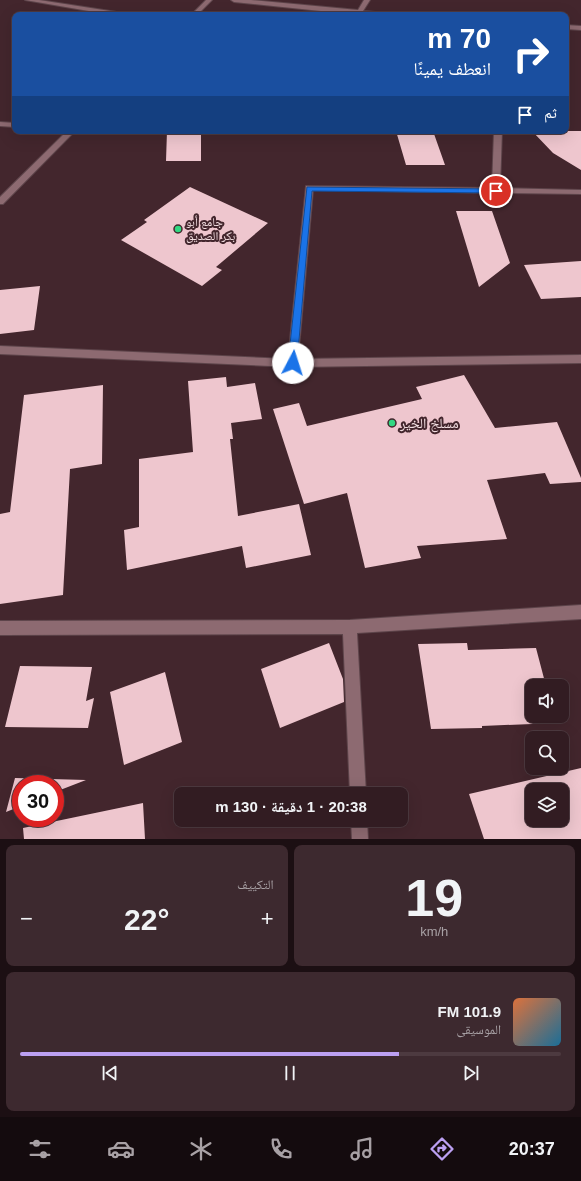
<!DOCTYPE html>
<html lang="ar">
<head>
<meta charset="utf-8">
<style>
	:root { --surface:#321c22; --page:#3d292f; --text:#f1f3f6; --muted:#a8a1a5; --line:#4d3a40; --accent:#bca0f2 }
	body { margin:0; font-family:Arial,"Noto Naskh Arabic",sans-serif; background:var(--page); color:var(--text); direction:rtl; height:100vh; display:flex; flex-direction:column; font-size:15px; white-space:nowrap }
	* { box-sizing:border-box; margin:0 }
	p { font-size:13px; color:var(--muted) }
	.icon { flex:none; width:22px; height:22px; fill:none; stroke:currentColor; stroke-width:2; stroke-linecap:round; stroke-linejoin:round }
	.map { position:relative; height:839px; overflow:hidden; direction:ltr }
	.side { display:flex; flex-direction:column; gap:6px; padding:6px; background:#1c0f13; flex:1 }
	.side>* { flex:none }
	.top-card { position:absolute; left:12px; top:12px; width:557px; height:122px; border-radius:8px; box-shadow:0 4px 16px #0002,0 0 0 1px var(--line); direction:rtl; background:#1a4fa0; color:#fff; overflow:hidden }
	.buttons { position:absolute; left:525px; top:679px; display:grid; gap:8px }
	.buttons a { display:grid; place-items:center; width:44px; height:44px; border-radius:8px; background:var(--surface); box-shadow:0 4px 16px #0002,0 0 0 1px var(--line); font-size:20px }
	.speed { position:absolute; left:12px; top:775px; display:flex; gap:8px; font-size:20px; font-weight:700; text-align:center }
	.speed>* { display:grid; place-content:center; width:52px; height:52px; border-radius:50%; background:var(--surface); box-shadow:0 4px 16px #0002,0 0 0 1px var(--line); line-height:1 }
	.speed .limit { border:6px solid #d22; background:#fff; color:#111 }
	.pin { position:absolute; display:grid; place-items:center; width:34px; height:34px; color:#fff; margin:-17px; border:2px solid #fff; border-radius:50%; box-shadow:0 1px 4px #0007 }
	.me { position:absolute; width:44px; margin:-22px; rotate:5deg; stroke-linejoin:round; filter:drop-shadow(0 0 3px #0008) }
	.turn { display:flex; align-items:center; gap:14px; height:84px; padding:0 12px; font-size:18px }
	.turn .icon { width:52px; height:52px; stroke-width:2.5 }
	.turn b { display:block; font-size:28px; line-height:34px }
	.then { display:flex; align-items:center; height:38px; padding:0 12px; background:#0003; gap:8px; font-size:15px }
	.big { font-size:30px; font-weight:800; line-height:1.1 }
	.side .card { flex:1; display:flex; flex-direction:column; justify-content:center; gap:6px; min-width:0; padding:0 14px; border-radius:8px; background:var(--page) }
	.side .dial { align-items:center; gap:0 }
	.dial b { font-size:52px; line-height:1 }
	.song { display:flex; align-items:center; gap:12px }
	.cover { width:48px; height:48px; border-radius:6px; background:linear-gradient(135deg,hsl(20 70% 55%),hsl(200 70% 35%)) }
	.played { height:4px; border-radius:2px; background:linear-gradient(90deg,var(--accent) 70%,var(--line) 70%) }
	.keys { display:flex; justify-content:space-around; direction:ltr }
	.heat { display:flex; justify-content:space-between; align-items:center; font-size:22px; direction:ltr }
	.side .tiles { flex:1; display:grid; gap:6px; grid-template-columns:1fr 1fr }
	.card:last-child { grid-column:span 2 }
	.trip { position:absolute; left:174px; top:787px; width:234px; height:40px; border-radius:8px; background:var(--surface); box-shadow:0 4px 16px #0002,0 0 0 1px var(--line); font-weight:800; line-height:40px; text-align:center; direction:rtl }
	.tabs { display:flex; height:64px; justify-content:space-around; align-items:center; background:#140b0e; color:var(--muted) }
	.tabs .icon { width:28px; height:28px }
	.tabs .on { color:var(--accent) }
	.tabs b { font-size:18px; color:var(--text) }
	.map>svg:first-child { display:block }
	.building { fill:#eec6ce; fill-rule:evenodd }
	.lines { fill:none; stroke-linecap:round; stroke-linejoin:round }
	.minor-casing { stroke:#5d444a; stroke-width:2 }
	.tertiary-casing { stroke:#5d444a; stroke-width:2 }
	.minor { fill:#8d6a71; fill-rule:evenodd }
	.tertiary { fill:#8d6a71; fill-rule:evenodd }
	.route { fill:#1a73e8; stroke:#114b97 }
	.poi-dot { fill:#31d882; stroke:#43262d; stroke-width:1.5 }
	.labels { text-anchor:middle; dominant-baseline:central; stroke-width:4; stroke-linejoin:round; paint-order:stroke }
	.far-poi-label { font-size:12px; fill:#f2dee1; stroke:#43262d; text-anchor:start }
	.poi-label { font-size:14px; fill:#f2dee1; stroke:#43262d; text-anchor:start }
</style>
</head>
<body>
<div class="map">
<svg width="581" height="839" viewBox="0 0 581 839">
	<rect width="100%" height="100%" fill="#43262d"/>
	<path class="building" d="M167,131h34v30h-35z
		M396,131h37l12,34h-39z
		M532,131h49v39l-28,-17z
		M190,187l78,36 -52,44 6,3 -20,16 -81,-46 26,-18 -3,-2z
		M456,211h36l18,52 -31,24z
		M581,261v36l-40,2 -17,-34z
		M40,286l-6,44 -34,4v-44z
		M464,375l31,53 62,-6 24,56v4l-31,2 -5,-11 -58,7 20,59 -90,7 4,12 -56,10 -18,-75 -43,11 -31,-95 26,-6 8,23 115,-27 -6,-12z
		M226,377l1,10 28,-4 7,36 -31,4 2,16h-3l8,77 61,-12 12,51 -65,13 -4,-22 -115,24 -3,-40 15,-3v-68l54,-7 -5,-71z
		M103,385l-1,79 -32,5 -7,126 -63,9v-90l10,-2 14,-117z
		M329,643l14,36 1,23 -64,26 -19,-59z
		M467,643l1,7 68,-2 10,38h-14v30h22l2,7 -74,3v2l-51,1 -13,-85z
		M20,666l72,1 -6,34 8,-3 -6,30 -83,-1z
		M165,672l17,70 -58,23 -14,-73z
		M581,768v71h-97l-15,-45zM532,790h30v30h-30z
		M15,778l71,2 -31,12v-8h-34v22l-15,6z
		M143,803l2,36h-121l-1,-11z"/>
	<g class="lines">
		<defs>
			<path id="minor" d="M25,0h14l84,13 3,2h-14z
				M231,0h20l107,10 6,-10h6l-7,11 25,2 3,2h-32l-125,-13z
				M566,25l15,1v4l-15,-1z
				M0,122l15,1v4l-15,-1z
				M494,131h8l-2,57 81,2v4l-268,-4 -15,169 283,-4v8l-288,4 -293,-13v-8l288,13 18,-173 186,2z
				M581,605v14l-224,14 9,161h-16l-7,-160 -343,1v-14l350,-1z
				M351,820h16l1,19h-16z"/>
			<path id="tertiary" d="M206,0h6l-15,15h-6z
				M67,131h8l-72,73h-3v-7z"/>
		</defs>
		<use href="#minor" class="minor-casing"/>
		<use href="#tertiary" class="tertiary-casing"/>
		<use href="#minor" class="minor"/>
		<use href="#tertiary" class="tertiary"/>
	</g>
	<path class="route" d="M307,187l189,2 3,2 -3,2 -184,-2 -15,172 -4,3 -5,-3z"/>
	<g class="poi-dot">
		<circle cx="178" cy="229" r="4"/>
		<circle cx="392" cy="423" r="4"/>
	</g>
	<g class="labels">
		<g class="far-poi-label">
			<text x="186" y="222">جامع أبو<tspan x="186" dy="14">بكر الصديق</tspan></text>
		</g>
		<g class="poi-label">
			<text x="400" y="423">مسلخ الخير</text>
		</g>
	</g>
</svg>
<div class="buttons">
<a><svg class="icon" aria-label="sound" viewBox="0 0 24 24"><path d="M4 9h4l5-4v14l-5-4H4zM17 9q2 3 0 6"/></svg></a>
<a><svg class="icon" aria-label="search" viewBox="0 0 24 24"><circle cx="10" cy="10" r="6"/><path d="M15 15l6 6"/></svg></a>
<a><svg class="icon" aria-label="layers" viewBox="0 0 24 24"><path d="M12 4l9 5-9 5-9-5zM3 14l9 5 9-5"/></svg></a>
</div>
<div class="speed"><div class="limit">30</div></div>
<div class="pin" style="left:496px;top:191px;background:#d93025"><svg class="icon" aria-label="arrive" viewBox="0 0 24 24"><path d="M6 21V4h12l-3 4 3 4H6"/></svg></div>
<svg class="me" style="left:293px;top:363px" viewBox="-20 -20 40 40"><circle r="19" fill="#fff"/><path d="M0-13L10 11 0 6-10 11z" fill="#1a73e8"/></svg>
<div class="trip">20:38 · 1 دقيقة · 130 m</div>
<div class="top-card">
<div class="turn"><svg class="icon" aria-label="right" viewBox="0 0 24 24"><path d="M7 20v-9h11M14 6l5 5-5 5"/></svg><div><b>70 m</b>انعطف يمينًا</div></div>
<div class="then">ثم<svg class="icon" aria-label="arrive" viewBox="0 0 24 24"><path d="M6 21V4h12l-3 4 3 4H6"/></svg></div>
</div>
</div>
<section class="side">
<div class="tiles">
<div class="card dial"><b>19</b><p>km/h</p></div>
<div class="card"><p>التكييف</p>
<div class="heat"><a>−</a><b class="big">22°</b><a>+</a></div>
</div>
<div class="card">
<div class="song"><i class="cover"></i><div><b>101.9 FM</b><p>الموسيقى</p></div></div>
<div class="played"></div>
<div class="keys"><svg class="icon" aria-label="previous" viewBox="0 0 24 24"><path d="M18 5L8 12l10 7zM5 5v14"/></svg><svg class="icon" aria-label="pause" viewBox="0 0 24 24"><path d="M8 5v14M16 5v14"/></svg><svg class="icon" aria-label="next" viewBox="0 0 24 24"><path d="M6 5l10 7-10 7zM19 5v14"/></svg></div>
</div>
</div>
</section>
<nav class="tabs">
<b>20:37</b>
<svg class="icon on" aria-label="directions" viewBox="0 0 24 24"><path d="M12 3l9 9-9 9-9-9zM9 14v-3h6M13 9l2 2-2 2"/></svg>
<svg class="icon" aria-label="music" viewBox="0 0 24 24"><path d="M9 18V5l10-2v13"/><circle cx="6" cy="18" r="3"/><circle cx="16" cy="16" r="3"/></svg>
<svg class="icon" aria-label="phone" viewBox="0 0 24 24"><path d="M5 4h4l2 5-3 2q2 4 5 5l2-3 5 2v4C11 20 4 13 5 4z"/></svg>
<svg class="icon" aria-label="climate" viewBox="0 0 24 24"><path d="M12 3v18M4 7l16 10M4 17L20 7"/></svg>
<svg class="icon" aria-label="car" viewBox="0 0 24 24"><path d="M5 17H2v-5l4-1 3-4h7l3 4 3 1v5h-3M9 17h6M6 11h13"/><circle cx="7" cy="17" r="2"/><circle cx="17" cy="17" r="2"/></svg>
<svg class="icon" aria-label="filters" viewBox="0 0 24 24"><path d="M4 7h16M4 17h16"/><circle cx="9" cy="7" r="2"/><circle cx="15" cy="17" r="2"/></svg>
</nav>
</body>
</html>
